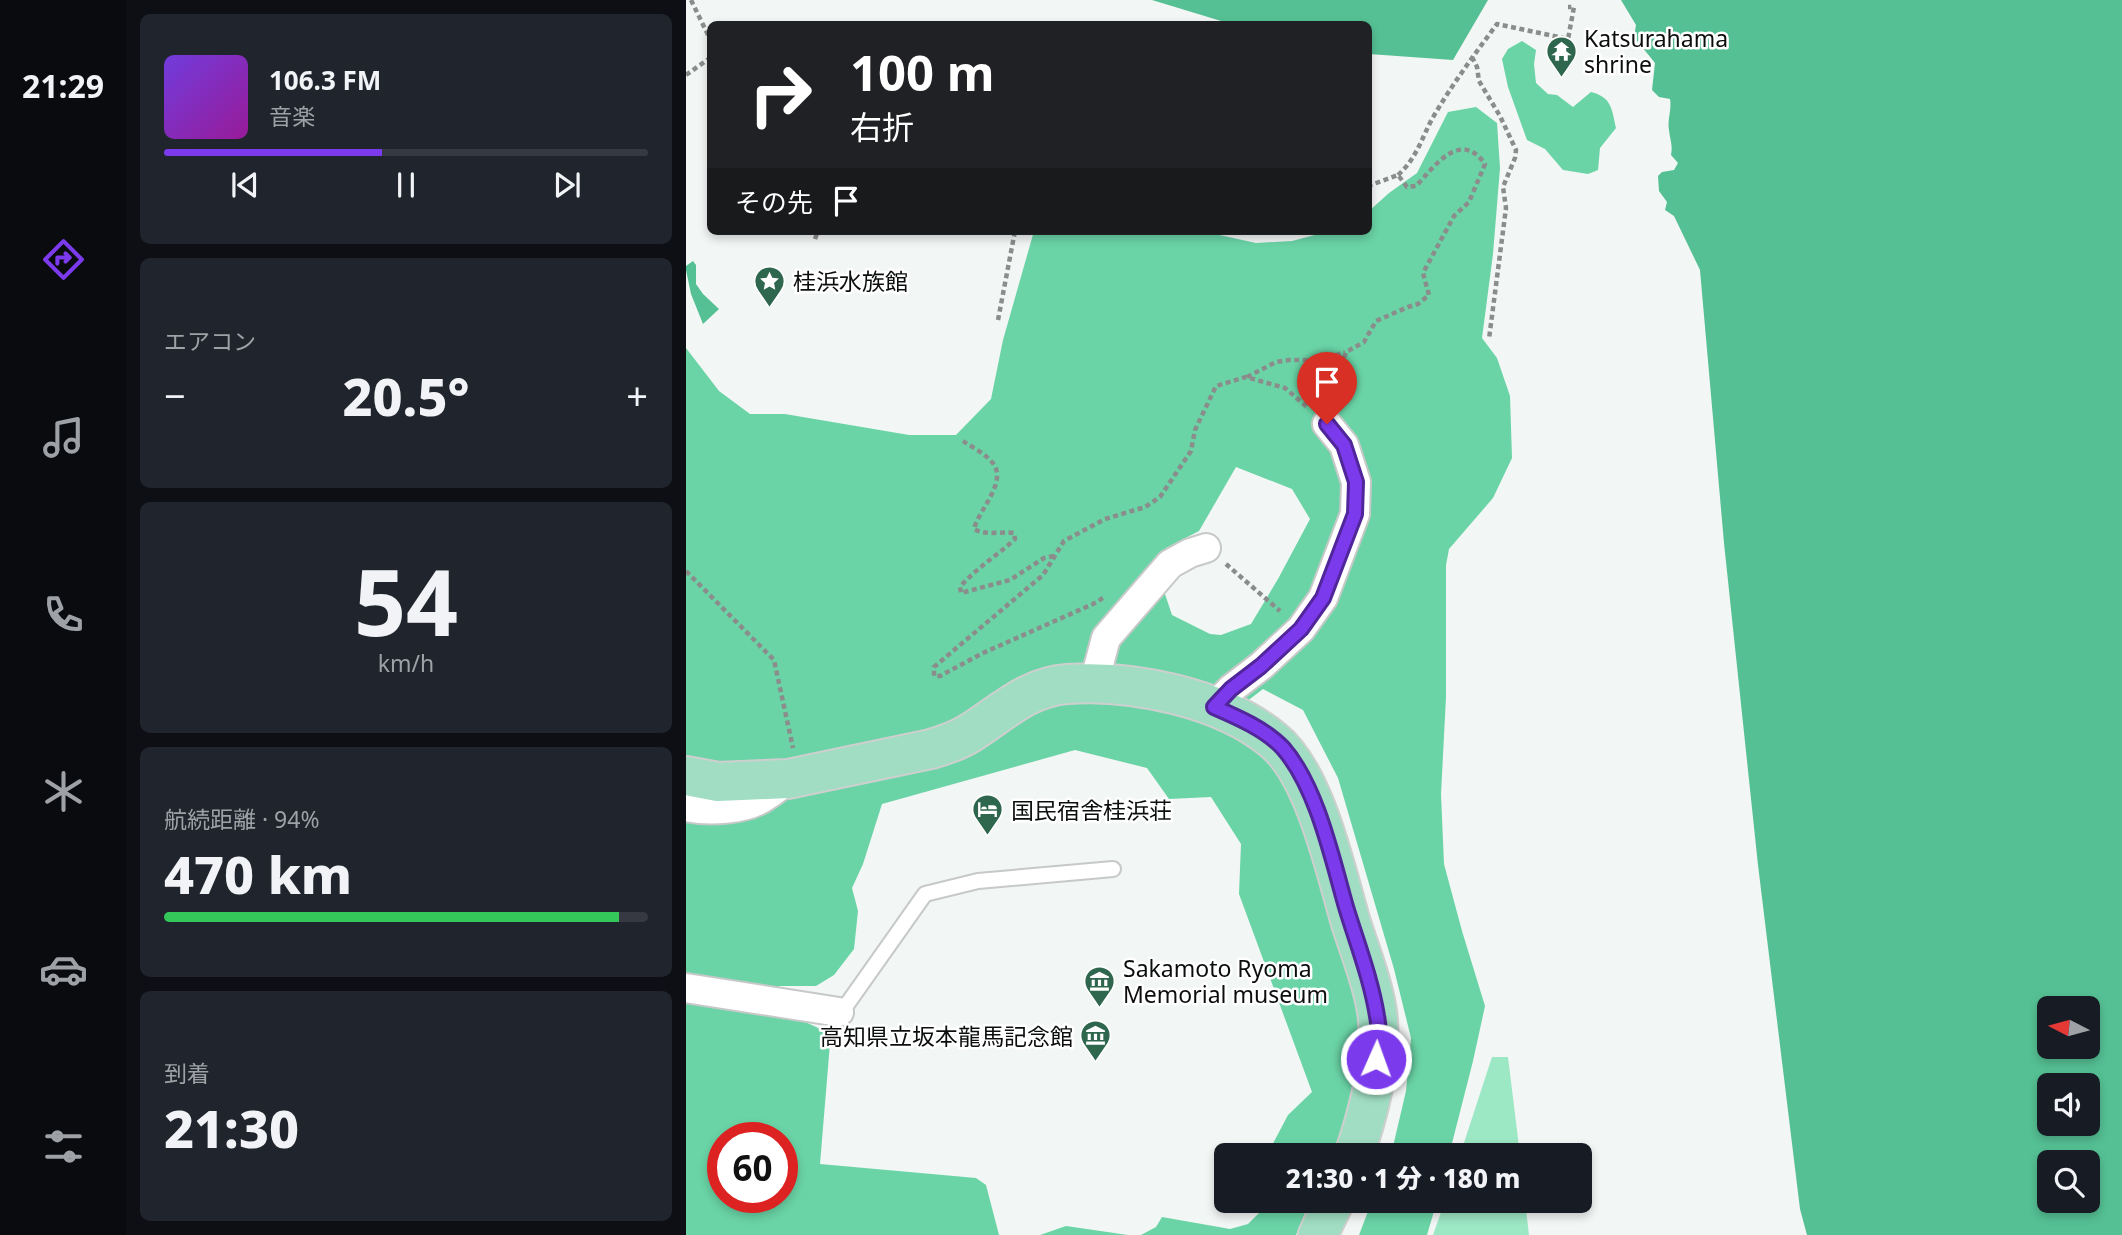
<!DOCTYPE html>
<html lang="ja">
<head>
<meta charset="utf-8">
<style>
	:root { --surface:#171b24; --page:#20242c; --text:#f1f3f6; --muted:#9ea1a6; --line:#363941; --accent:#7c3aed }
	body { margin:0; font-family:"Noto Sans","Noto Sans JP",sans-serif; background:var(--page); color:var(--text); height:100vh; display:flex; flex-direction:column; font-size:26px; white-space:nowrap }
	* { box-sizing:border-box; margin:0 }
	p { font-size:23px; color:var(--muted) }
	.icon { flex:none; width:38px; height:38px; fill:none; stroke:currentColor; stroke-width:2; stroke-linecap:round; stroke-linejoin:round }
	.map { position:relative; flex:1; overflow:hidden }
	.side { display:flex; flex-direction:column; gap:14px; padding:14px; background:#0d0f14; width:560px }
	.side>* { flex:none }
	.guide { position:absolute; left:21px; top:21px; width:665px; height:214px; border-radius:10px; box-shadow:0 4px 10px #0003; background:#202124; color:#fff; overflow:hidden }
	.needle { width:46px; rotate:276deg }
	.tools { position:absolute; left:1351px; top:996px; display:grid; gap:14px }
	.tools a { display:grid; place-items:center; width:63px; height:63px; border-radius:10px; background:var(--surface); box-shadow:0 4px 10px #0003; font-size:35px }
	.speed { position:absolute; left:21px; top:1122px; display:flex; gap:14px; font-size:35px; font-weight:700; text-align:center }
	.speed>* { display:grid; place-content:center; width:91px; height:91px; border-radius:50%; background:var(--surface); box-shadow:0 4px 10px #0003; line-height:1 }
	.speed .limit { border:10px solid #d22; background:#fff; color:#111 }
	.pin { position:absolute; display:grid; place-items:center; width:60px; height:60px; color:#fff; margin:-72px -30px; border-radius:50% 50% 50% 0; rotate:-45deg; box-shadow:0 0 7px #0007 }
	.pin .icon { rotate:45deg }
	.me { position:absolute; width:77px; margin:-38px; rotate:2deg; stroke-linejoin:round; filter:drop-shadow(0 0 5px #0008) }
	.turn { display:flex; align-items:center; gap:24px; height:147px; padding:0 28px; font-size:32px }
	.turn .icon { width:91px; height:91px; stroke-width:2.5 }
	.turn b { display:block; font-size:49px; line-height:60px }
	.then { display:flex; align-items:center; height:66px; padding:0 28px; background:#0003; gap:14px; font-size:26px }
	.big { font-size:52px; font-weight:800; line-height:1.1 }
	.side .widget { flex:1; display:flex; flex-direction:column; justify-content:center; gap:10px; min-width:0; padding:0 24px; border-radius:10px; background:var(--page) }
	.side .dial { align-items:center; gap:0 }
	.dial b { font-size:91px; line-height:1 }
	.song { display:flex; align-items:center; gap:21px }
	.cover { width:84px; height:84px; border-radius:10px; background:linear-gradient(135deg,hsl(260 70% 55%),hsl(300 70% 35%)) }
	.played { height:7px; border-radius:4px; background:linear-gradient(90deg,var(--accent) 45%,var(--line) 45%) }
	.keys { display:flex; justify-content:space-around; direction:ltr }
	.heat { display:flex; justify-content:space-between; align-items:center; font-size:38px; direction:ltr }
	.charge { height:10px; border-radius:5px; background:linear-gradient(90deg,#34c759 94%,var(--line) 0) }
	.trip { position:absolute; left:528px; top:1143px; width:378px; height:70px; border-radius:10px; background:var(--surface); box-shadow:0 4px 10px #0003; font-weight:800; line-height:70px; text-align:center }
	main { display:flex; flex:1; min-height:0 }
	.tab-bar { display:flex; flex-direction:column; width:126px; justify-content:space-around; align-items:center; background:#090b0e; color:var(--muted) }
	.tab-bar .icon { width:49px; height:49px }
	.tab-bar .active { color:var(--accent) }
	.tab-bar b { font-size:32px; color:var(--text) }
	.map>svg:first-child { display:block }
	.green { fill:#9ce7c4 }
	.forest { fill:#6ad4a6; fill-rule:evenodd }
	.water { fill:#55c094; fill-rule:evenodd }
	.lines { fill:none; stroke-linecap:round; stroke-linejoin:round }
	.service-casing { stroke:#c6c9c7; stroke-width:18 }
	.minor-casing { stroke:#c6c9c7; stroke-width:32 }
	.primary-casing { stroke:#cecfcf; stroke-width:42 }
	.path { stroke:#8a8d8b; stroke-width:4.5; stroke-dasharray:5 3.5; stroke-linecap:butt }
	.service { stroke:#fff; stroke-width:14 }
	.minor { stroke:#fff; stroke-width:28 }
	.primary { stroke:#a0ddc2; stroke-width:38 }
	.route-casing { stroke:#51269a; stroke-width:18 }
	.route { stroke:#7c3aed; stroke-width:12 }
	.labels { text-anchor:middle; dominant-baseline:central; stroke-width:5; stroke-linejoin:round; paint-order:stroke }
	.poi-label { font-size:23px; fill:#0c0e0d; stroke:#fff; text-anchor:start }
</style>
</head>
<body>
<main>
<nav class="tab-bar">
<b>21:29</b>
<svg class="icon active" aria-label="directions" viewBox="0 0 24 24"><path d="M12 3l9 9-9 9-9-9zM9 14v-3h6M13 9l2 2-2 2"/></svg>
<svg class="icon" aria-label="music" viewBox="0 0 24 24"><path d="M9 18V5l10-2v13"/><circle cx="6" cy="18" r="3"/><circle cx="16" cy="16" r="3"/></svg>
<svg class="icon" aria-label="phone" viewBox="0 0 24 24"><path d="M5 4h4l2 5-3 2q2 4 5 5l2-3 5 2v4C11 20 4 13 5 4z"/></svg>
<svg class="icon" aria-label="climate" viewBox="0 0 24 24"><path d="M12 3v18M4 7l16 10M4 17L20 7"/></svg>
<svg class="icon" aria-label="car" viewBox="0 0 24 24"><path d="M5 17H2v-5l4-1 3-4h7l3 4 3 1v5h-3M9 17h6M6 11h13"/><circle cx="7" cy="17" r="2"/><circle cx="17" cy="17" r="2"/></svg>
<svg class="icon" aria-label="filters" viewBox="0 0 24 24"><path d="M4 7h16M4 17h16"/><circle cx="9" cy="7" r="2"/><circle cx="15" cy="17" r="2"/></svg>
</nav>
<section class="side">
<div class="widget">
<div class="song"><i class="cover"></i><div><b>106.3 FM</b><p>音楽</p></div></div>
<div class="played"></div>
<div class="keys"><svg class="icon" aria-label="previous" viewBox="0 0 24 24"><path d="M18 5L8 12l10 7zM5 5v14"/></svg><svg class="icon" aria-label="pause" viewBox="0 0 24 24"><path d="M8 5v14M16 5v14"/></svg><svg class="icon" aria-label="next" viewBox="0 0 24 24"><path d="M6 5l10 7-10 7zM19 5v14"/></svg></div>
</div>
<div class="widget"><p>エアコン</p>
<div class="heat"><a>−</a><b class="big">20.5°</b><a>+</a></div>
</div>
<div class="widget dial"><b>54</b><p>km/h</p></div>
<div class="widget"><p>航続距離 · 94%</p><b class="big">470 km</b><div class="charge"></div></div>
<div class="widget"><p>到着</p><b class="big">21:30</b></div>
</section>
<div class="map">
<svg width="1436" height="1235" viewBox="0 0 1436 1235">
	<rect width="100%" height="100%" fill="#f2f6f4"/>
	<path class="green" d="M806,1057h16l12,98h-60z
		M759,1201h80l4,34h-96z"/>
	<path class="forest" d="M836,41l14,9 -2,14 2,19 12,11 9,1 16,12 18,-15c21,5 21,18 25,36l-16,20 -2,22 -10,4 -25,-4 -18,-21 -18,-9 -19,-53 -6,-28 6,-10z
		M790,107l21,16 3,45 -7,86 -11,84 15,20 13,38 2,62 -19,40 -44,51 -3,16v132l-5,97 3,70 18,67 23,75 -12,55 -24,94h-58l15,-64 5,-53 -17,-69 -56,-191 -35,-68 -40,-21 -43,33 47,21 25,41 64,206 8,56 -26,109h-71l21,-40 24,-23 -73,-198 2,-50 -30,-47 -42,2 -22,-31 -72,-18 -193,54 -19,60 -11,24 6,23 -4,38 -20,26 -18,11h-37l-7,29 29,5 26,12 3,11 -10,121 156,14 10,7 13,50h-313v-887l33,43 31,23h35l124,21h47l35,-36 12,-59 31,-109h167l55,12 36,-2 38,-10h38l1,-20 20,-18 28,-20 31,-61zM550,467l56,22 18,30 -32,60 -27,45 -30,11 -11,-1 -38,-19 -8,-24 2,-43 33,-17zM37,1138h59v59h-59z
		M573,1201h51l-14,34h-155l15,-8 6,-10 68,12 18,-5 11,-11z
		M686,1201h65l-10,34h-68z
		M380,1226l62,9h-88z"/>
	<path class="water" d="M466,0h336l-35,60 -84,-6 -1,-30h-137z
		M935,0h501v1235h-315l-7,-26 -42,-344 -34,-322 -24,-273 -26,-54 -9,-6 2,-8 -8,-11 -1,-15 4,-4 12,-2 4,-7 -7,-8c2,-10 -1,-15 -2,-25 -2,-10 3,-20 1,-31l-11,-2 -7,-7 3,-27 -21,-26 2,-12zM1363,1008h39v38h-39zM1363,1085h39v39h-39zM1363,1162h39v38h-39z
		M7,261l3,4v19l7,10 16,15 -16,15 -12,-30 -5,-24v-4z"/>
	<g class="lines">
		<defs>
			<path id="service" d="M153,1012l9,-9 77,-109 53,-13 135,-12"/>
			<path id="minor" d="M408,683l12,-45 64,-74 20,-11 16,-5
				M528,707l17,-18 30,-23 40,-37 22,-31 32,-84 1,-32 -12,-37 -17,-21
				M0,807c23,5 61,3 80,-11 8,-5 15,-11 22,-17
				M0,988l153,24"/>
			<path id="primary" d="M0,776l32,6 70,-3 143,-30c14,-4 26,-8 39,-16 32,-20 57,-46 97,-49 64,-5 156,14 206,56 42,33 63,132 78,183 9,28 25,69 27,97 3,46 -9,92 -24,135
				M632,1235l17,-35"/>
		</defs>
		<use href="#service" class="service-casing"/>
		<use href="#minor" class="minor-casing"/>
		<use href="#primary" class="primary-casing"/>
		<path class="path" d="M5,0l19,39
			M786,57l5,10 2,14 21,35 16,34 -1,8 -12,29 3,21 -17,131
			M0,75l24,-17
			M712,175c18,-16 23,-35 34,-56 19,-33 42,-64 65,-95l71,15 6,-32h-6
			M129,239l3,-8
			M312,320l17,-89
			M561,377l29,-15 13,-2h33l23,-8
			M645,398l15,-46 18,-10 12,-21 32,-14 10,-3 11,-9 -6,-22 31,-57 15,-14 16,-38c-25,-35 -50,2 -69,22l-9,1 -9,-12 -30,11
			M277,441c9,6 21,12 28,20 19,19 -12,48 -17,68 12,7 26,2 40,4l1,6c-18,17 -39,29 -55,48l1,6 49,-13 34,-22 10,-2
			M540,564l54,47
			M0,571l88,89 19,88
			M417,598l-10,6 -110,49 -43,23h-6v-9l109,-92 21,-34 41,-22 40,-12 15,-10 31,-46 4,-21 21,-44 30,-9 39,11 23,20"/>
		<use href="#service" class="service"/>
		<use href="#minor" class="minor"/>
		<use href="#primary" class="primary"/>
	</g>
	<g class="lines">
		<defs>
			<path id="route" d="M641,424l17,21 12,37 -1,32 -32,84 -22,31 -40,37 -30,23 -17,18c23,10 51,22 69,41 34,39 49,110 63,159 11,36 25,72 31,109 3,13 1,29 -1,43"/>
		</defs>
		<use href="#route" class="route-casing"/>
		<use href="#route" class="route"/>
	</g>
	<defs>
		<symbol id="temple-pin" viewBox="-11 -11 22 30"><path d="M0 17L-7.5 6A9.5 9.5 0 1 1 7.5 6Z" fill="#2e664e" stroke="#fff"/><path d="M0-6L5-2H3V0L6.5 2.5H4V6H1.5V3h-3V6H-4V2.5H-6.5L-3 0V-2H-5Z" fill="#fff"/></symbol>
		<symbol id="sight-pin" viewBox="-11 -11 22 30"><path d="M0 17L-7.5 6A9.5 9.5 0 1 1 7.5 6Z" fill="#2e664e" stroke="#fff"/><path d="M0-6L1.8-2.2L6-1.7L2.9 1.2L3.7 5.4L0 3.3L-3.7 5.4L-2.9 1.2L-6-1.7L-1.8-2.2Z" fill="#fff"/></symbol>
		<symbol id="hotel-pin" viewBox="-11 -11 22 30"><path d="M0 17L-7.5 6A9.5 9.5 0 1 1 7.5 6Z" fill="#2e664e" stroke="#fff"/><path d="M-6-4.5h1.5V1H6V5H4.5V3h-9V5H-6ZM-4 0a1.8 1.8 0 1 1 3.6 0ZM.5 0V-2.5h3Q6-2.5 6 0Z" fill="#fff"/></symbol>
		<symbol id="museum-pin" viewBox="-11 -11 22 30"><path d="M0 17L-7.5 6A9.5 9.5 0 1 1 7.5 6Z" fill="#2e664e" stroke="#fff"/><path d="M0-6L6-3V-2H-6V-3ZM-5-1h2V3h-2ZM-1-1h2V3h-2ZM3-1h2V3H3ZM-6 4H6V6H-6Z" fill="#fff"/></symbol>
	</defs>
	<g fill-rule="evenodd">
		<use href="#temple-pin" x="858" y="34" width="35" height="47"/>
		<use href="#sight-pin" x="66" y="264" width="35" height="47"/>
		<use href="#hotel-pin" x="284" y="792" width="35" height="47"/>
		<use href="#museum-pin" x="396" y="964" width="35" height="47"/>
		<use href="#museum-pin" x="392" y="1018" width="35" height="47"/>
	</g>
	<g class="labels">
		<g class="poi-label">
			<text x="898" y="38">Katsurahama<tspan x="898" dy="26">shrine</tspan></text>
			<text x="107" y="281">桂浜水族館</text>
			<text x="325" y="810">国民宿舎桂浜荘</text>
			<text x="437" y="968">Sakamoto Ryoma<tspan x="437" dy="26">Memorial museum</tspan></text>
			<text x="387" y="1036" text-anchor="end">高知県立坂本龍馬記念館</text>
		</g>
	</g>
</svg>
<div class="tools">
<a><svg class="needle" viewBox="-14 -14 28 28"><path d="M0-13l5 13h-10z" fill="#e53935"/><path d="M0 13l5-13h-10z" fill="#9ea1a6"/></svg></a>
<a><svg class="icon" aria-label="sound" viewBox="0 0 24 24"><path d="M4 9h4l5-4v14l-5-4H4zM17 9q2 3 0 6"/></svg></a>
<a><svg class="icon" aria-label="search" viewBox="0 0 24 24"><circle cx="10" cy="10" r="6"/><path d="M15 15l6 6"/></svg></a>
</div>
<div class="speed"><div class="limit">60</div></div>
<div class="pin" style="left:641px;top:424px;background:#d93025"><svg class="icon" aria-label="arrive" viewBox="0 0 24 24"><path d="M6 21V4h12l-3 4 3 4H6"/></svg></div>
<svg class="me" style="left:690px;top:1059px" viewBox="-20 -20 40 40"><circle r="17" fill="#7c3aed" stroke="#fff" stroke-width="3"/><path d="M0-11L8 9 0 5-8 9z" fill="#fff"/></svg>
<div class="trip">21:30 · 1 分 · 180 m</div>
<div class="guide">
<div class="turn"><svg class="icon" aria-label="right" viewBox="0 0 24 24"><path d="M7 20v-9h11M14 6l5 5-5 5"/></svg><div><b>100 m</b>右折</div></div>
<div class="then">その先<svg class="icon" aria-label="arrive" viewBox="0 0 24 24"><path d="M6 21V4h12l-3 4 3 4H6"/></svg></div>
</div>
</div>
</main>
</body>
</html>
